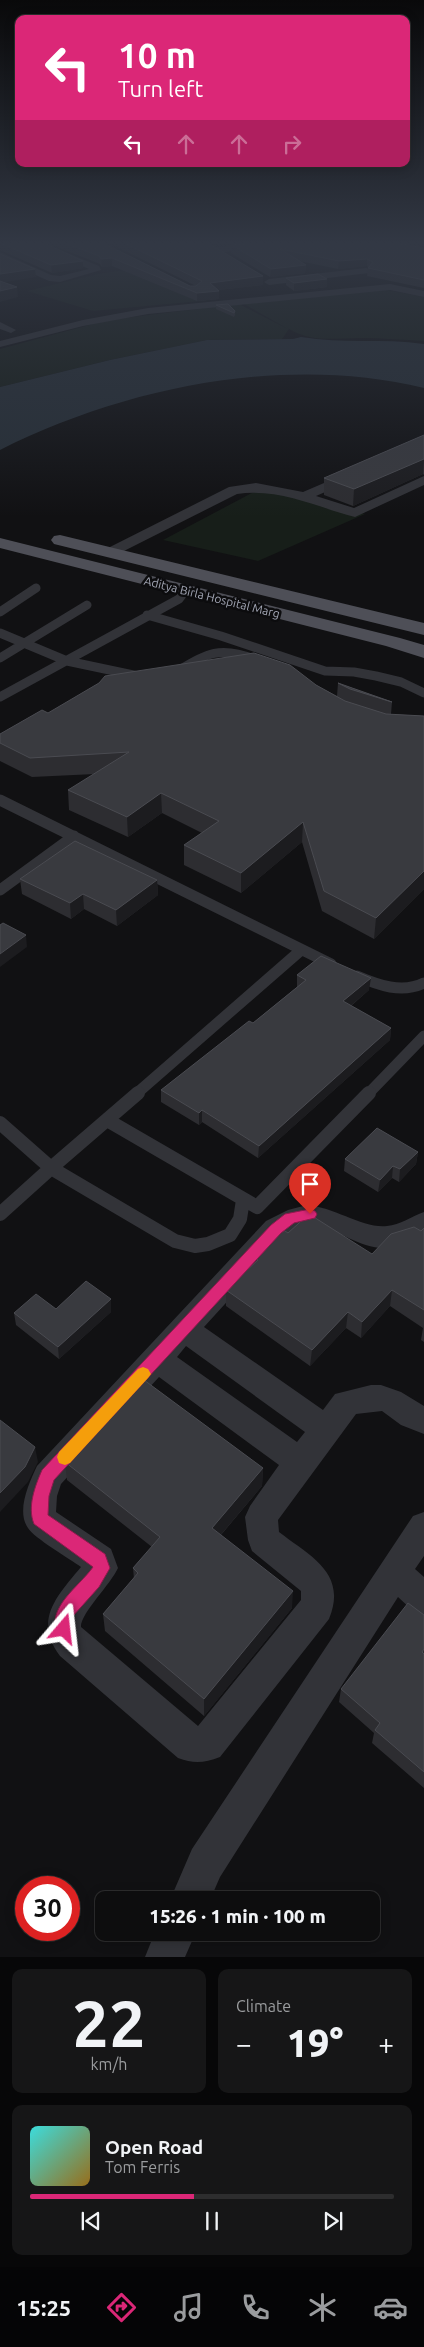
<!DOCTYPE html>
<html lang="en">
<head>
<meta charset="utf-8">
<style>
	:root { --surface:#0d0d0e; --page:#161617; --text:#f1f3f6; --muted:#9a9c9e; --line:#2d2d2e; --accent:#db2777 }
	body { margin:0; font-family:Ubuntu,sans-serif; background:var(--page); color:var(--text); height:100vh; display:flex; flex-direction:column; font-size:19px; white-space:nowrap }
	* { box-sizing:border-box; margin:0 }
	p { font-size:16px; color:var(--muted) }
	.icon { flex:none; width:28px; height:28px; fill:none; stroke:currentColor; stroke-width:2; stroke-linecap:round; stroke-linejoin:round }
	.map { position:relative; height:1957px; overflow:hidden }
	.side { display:flex; flex-direction:column; gap:12px; padding:12px; background:#070708; flex:1 }
	.side>* { flex:none }
	.banner { position:absolute; left:15px; top:15px; width:395px; height:152px; border-radius:10px; box-shadow:0 2px 12px #0003,0 0 0 1px var(--line); background:#db2777; color:#fff; overflow:hidden }
	.speed { position:absolute; left:15px; top:1876px; display:flex; gap:10px; font-size:25px; font-weight:700; text-align:center }
	.speed>* { display:grid; place-content:center; width:65px; height:65px; border-radius:50%; background:var(--surface); box-shadow:0 2px 12px #0003,0 0 0 1px var(--line); line-height:1 }
	.speed .limit { border:8px solid #d22; background:#fff; color:#111 }
	.pin { position:absolute; display:grid; place-items:center; width:42px; height:42px; color:#fff; margin:-51px -21px; border-radius:50% 50% 50% 0; rotate:-45deg; box-shadow:0 0 5px #0007 }
	.pin .icon { rotate:45deg }
	.me { position:absolute; width:55px; margin:-28px; rotate:17deg; stroke-linejoin:round; filter:drop-shadow(0 0 4px #0008) }
	.turn { display:flex; align-items:center; gap:18px; height:105px; padding:0 20px; font-size:22px }
	.turn .icon { width:65px; height:65px; stroke-width:2.5 }
	.turn b { display:block; font-size:35px; line-height:42px }
	.lanes { display:flex; align-items:center; height:48px; padding:0 20px; background:#0003; justify-content:center; gap:25px; direction:ltr }
	.lanes .off { opacity:.35 }
	.big { font-size:38px; font-weight:800; line-height:1.1 }
	.side .widget { flex:1; display:flex; flex-direction:column; justify-content:center; gap:8px; min-width:0; padding:0 18px; border-radius:10px; background:var(--page) }
	.side .dial { align-items:center; gap:0 }
	.dial b { font-size:65px; line-height:1 }
	.song { display:flex; align-items:center; gap:15px }
	.cover { width:60px; height:60px; border-radius:8px; background:linear-gradient(135deg,hsl(180 70% 55%),hsl(40 70% 35%)) }
	.played { height:5px; border-radius:2px; background:linear-gradient(90deg,var(--accent) 45%,var(--line) 45%) }
	.keys { display:flex; justify-content:space-around; direction:ltr }
	.heat { display:flex; justify-content:space-between; align-items:center; font-size:28px; direction:ltr }
	.side .tiles { flex:1; display:grid; gap:12px; grid-template-columns:1fr 1fr }
	.widget:last-child { grid-column:span 2 }
	.trip { position:absolute; left:95px; top:1891px; width:285px; height:50px; border-radius:10px; background:var(--surface); box-shadow:0 2px 12px #0003,0 0 0 1px var(--line); font-weight:800; line-height:50px; text-align:center }
	.dock { display:flex; height:80px; justify-content:space-around; align-items:center; background:#050506; color:var(--muted) }
	.dock .icon { width:35px; height:35px }
	.dock .on { color:var(--accent) }
	.dock b { font-size:22px; color:var(--text) }
	.map>svg:first-child { display:block }
	.green { fill:#171e19 }
	.water { fill:#272f37 }
	.lines { fill:none; stroke-linecap:round; stroke-linejoin:round }
	.service-far2 { stroke:#323338; stroke-width:9 }
	.service-far1 { stroke:#323338; stroke-width:11 }
	.service { stroke:#323338; stroke-width:14 }
	.minor { fill:#323338; fill-rule:evenodd }
	.primary { fill:#4e4f57; fill-rule:evenodd }
	.wall { fill:#2d2d31 }
	.shaded-wall { fill:#1c1c1f }
	.building { fill:#393a3f; stroke:#4a4b51 }
	.route { fill:#db2777; stroke:#8e194d }
	.slow { fill:#f59e0b }
	.labels { text-anchor:middle; dominant-baseline:central; stroke-width:5; stroke-linejoin:round; paint-order:stroke }
	.far-street-label { font-size:12px; fill:#a2a6b4; stroke:#0c0c0e }
</style>
</head>
<body>
<div class="map">
<svg width="424" height="1957" viewBox="0 0 424 1957">
	<rect width="100%" height="100%" fill="#111113"/>
	<path class="green" d="M137,268l74,32 -118,11 -66,-20 71,-17z
		M387,290l37,7v44c-21,-1 -42,-3 -63,-3 -26,0 -48,5 -72,-9l-7,10 -75,1 -97,20 -110,27v-38l108,-29 131,-16 49,25 -44,-25z
		M265,486l100,28 -107,47 -95,-21z"/>
	<path class="water" d="M301,337c41,7 82,1 123,7v44c-138,-34 -299,-1 -424,62v-63l110,-27 97,-20 86,-1z"/>
	<g class="lines">
		<path class="service-far2" d="M0,612l36,-24
			M147,615l74,21 104,35 29,1 22,4 25,6 23,11
			M0,633l67,28 71,15
			M0,658l87,-53
			M178,671c28,-18 43,-25 76,-12
			M0,697l179,-98 6,-8"/>
		<path class="service-far1" d="M0,800l331,164
			M0,890l74,-54
			M357,976c21,9 45,18 67,7
			M136,1094l164,-143
			M368,1094l56,-58"/>
		<path class="service" d="M107,1120l150,87 112,-114
			M0,1123l51,45 87,-75
			M0,1214l51,-46 124,73 20,5 13,-2 22,-9 10,-16 3,-19"/>
		<path class="minor" d="M31,243h12l56,23 2,4 -41,12 -11,-1 -49,-22v-7l51,23 9,1 29,-7z
			M253,243h23l-5,3 -53,7 -5,-3 5,-3z
			M366,268l3,1v4l-100,12 -5,-3 5,-3z
			M390,284l34,7v6l-34,-7 -242,24 -65,12 -83,21v-6l83,-21 65,-12z
			M0,322l16,8 -5,3 -11,-4z
			M352,471l7,4 -2,3 -41,18 38,12 70,-32v9l-69,32c-39,-10 -76,-29 -118,-23l-121,61h-10l-2,-3 2,-3 123,-62 27,-4 47,9z
			M307,1205c27,2 57,24 80,21 13,-1 25,-10 37,-14v23c-13,7 -29,15 -44,13 -37,-4 -57,-37 -94,-11l-82,90 119,83 12,-16 36,-9h10l20,7 23,14v28l-23,-9 -19,-14 -26,3 -78,106 1,12c31,24 69,41 50,87l-109,138c-16,6 -26,7 -42,1l-118,-102c-27,-36 -3,-60 21,-89 -11,-8 -47,-29 -53,-39 -12,-17 1,-45 9,-62l229,-245 22,-11zM186,1346l119,86 -8,10 -120,-85zM159,1377l120,88 -29,41 -5,11 3,23 4,11 49,40v9l-103,126 -117,-99c-1,-13 30,-43 37,-59l-7,-19 -55,-37 1,-16 4,-12z
			M424,1512v44l-9,13 9,8v38l-12,-5 -14,-13 -178,280 -10,23h-40l22,-51 221,-333z
			M155,1932h41l-11,25h-40z"/>
		<path class="primary" d="M60,535l364,88v12l-370,-91 -3,-4 3,-4z
			M0,538l400,100 24,7v13l-38,-12 -386,-98z"/>
	</g>
	<path class="wall" d="M0,243l83,18v7l-31,5 -52,-23z
		M47,243h56l87,43h6l-87,-43h99l55,33v9l-45,5 1,9 -22,2 -85,-35 -10,1 -2,-3z
		M398,243l26,5v40l-57,-12 1,-9 -1,-1 -29,3 -39,-8 7,4 -1,8 -35,4 -39,-24 1,-8z
		M404,243h20v3z
		M286,278l41,1v8l-33,4 -8,-6z
		M216,305l19,6v4l-1,2 -18,-8z
		M424,435v40l-1,-1 -70,32 -29,-11v-17z
		M338,683l54,19 -1,12 33,2v173l-50,50 -52,-28 -20,-69 -61,51 -57,-28v-20l18,-12 -40,-20 -34,24 -59,-27 -1,-20 27,-16 -63,3 -32,-16v-27l48,-21 268,-28 21,11z
		M20,879l137,1 1,15 -41,31 -33,-17 -13,10 -49,-25z
		M297,975l72,15 -18,16 40,22 -1,12 -132,118 -56,-36 -3,3 -38,-23v-12l92,-67 44,-36z
		M418,1152l-2,12 -17,18 -7,-4 -14,14 -34,-21 1,-12z
		M424,1228v114l-3,-2 2,-12 -33,-22 -29,32 -15,-10 -36,38 -84,-60v-16l29,-28v-4l33,-25 84,21 49,-23z
		M111,1299v13l-52,47 -43,-34 -2,-12 42,-4z
		M65,1462l198,6 -1,18 -41,49 71,73 -88,108 -99,-85 -2,-17 31,-35 -1,-11 19,-21 -85,-67z
		M424,1615v173l-52,-45 2,-10 -35,-31 2,-13z"/>
	<path class="shaded-wall" d="M218,243h21l-21,2z
		M112,258v8l-10,1 -1,-8z
		M367,259v7l-29,3 1,-8z
		M83,261v7l-31,5 -1,-8z
		M306,265l-1,8 -35,4 1,-8z
		M35,269l1,8 -36,6v-9z
		M263,276v9l-53,6v-8z
		M327,279v8l-33,4v-8z
		M17,287l1,10 -18,5v-11z
		M219,291v8l-22,2v-8z
		M424,459l-1,15 -70,32 1,-17z
		M161,793l1,20 -34,24 -1,-20z
		M303,822l-1,20 -61,51v-20z
		M424,871v18l-50,50 2,-21z
		M157,880l1,15 -41,31 -1,-16z
		M83,894l1,15 -13,10 -1,-16z
		M26,935l1,12 -27,20v-13z
		M371,978l-2,12 -27,23 1,-12z
		M391,1028l-1,12 -132,118 1,-12z
		M202,1110v12l-3,3v-12z
		M418,1152l-2,12 -17,18 1,-13z
		M393,1166l-1,12 -14,14 2,-12z
		M392,1290l-2,16 -29,32 1,-16z
		M111,1299v13l-52,47 -1,-12z
		M348,1312l-2,16 -36,38 2,-16z
		M35,1447l3,15 -10,20 -28,30v-19z
		M263,1468l-1,18 -50,59v-17z
		M293,1591l-1,17 -88,108v-17z"/>
	<path class="building" d="M0,243h44l39,18 -32,4z
		M65,243h38l87,43h6l6,-5 -78,-38h84l55,33 -53,7 9,8 -22,2 -85,-35 -11,1 -2,-3z
		M253,243h145l26,5v32l-56,-12 5,-6 -6,-3 -28,2 -59,-12 26,16 -35,4 -39,-24z
		M0,254l35,15 -35,5z
		M318,274l9,5 -33,4 -8,-5z
		M0,281l17,6 -17,4z
		M228,304l7,7 -1,2 -18,-8z
		M424,435v24l-70,30 -30,-11z
		M254,653l36,12 26,20 29,16 41,13 38,2v155l-48,47 -52,-27 -21,-69 -62,51 -57,-28 35,-24 -58,-28 -34,24 -59,-27 61,-38 -99,6 -30,-15v-9l42,-24 6,3 51,-30 6,-7z
		M338,683l54,19 -42,-13z
		M75,841l82,39 -41,30 -33,-16 -13,9 -50,-24z
		M3,923l23,12 -26,19v-29z
		M321,956l50,22 -28,23 48,27 -132,118 -57,-36 -3,3 -38,-23 88,-69 4,2 53,-43 -9,-5z
		M377,1128l41,24 -18,17 -7,-3 -13,14 -35,-21z
		M309,1214l63,40 19,-20 23,-7 7,4 3,-3v82l-32,-20 -30,32 -14,-10 -36,38 -86,-60 32,-30 -3,-2 27,-29 6,4z
		M86,1281l25,18 -53,48 -44,-34 22,-19 20,15z
		M144,1380l119,88 -51,60 81,63 -89,108 -101,-85 35,-41 -5,-5 27,-31 -95,-75 63,-68z
		M0,1420l35,27 -10,20 -25,26z
		M408,1603l16,12v34l-2,3 2,2v118l-49,-42 5,-7 -39,-34z"/>
	<linearGradient id="sky" x2="0" y2="1"><stop stop-color="#09090a"/><stop offset="0.47" stop-color="#323844"/><stop offset="1" stop-color="#323844" stop-opacity="0"/></linearGradient>
	<rect width="424" height="517" fill="url(#sky)"/>
	<path class="route" d="M310,1209l5,2 2,3 -2,4 -21,5 -13,10 -227,247 -5,16 -1,19 57,39 5,14 -11,19 -26,29 -3,19 -6,3 -7,-3c-11,-28 22,-48 36,-68l-59,-43c-7,-17 1,-38 8,-54l229,-245 14,-11z"/>
	<path class="slow" d="M143,1367l5,2 3,5 -3,4 -78,85 -5,2 -6,-2 -2,-6 2,-5 79,-83z"/>
	<g class="labels">
		<g class="far-street-label">
			<text transform="translate(212 597) rotate(14)">Aditya Birla Hospital Marg</text>
		</g>
	</g>
</svg>
<div class="speed"><div class="limit">30</div></div>
<div class="pin" style="left:310px;top:1214px;background:#d93025"><svg class="icon" aria-label="arrive" viewBox="0 0 24 24"><path d="M6 21V4h12l-3 4 3 4H6"/></svg></div>
<svg class="me" style="left:64px;top:1629px" viewBox="-20 -20 40 40"><path d="M0-17L14 15 0 8-14 15z" fill="#db2777" stroke="#fff" stroke-width="4"/></svg>
<div class="trip">15:26 · 1 min · 100 m</div>
<div class="banner">
<div class="turn"><svg class="icon" aria-label="left" viewBox="0 0 24 24"><path d="M17 20v-9H6M10 6l-5 5 5 5"/></svg><div><b>10 m</b>Turn left</div></div>
<div class="lanes"><svg class="icon" aria-label="left" viewBox="0 0 24 24"><path d="M17 20v-9H6M10 6l-5 5 5 5"/></svg><svg class="icon off" aria-label="ahead" viewBox="0 0 24 24"><path d="M12 20V5M6 11l6-6 6 6"/></svg><svg class="icon off" aria-label="ahead" viewBox="0 0 24 24"><path d="M12 20V5M6 11l6-6 6 6"/></svg><svg class="icon off" aria-label="right" viewBox="0 0 24 24"><path d="M7 20v-9h11M14 6l5 5-5 5"/></svg></div>
</div>
</div>
<section class="side">
<div class="tiles">
<div class="widget dial"><b>22</b><p>km/h</p></div>
<div class="widget"><p>Climate</p>
<div class="heat"><a>−</a><b class="big">19°</b><a>+</a></div>
</div>
<div class="widget">
<div class="song"><i class="cover"></i><div><b>Open Road</b><p>Tom Ferris</p></div></div>
<div class="played"></div>
<div class="keys"><svg class="icon" aria-label="previous" viewBox="0 0 24 24"><path d="M18 5L8 12l10 7zM5 5v14"/></svg><svg class="icon" aria-label="pause" viewBox="0 0 24 24"><path d="M8 5v14M16 5v14"/></svg><svg class="icon" aria-label="next" viewBox="0 0 24 24"><path d="M6 5l10 7-10 7zM19 5v14"/></svg></div>
</div>
</div>
</section>
<nav class="dock">
<b>15:25</b>
<svg class="icon on" aria-label="directions" viewBox="0 0 24 24"><path d="M12 3l9 9-9 9-9-9zM9 14v-3h6M13 9l2 2-2 2"/></svg>
<svg class="icon" aria-label="music" viewBox="0 0 24 24"><path d="M9 18V5l10-2v13"/><circle cx="6" cy="18" r="3"/><circle cx="16" cy="16" r="3"/></svg>
<svg class="icon" aria-label="phone" viewBox="0 0 24 24"><path d="M5 4h4l2 5-3 2q2 4 5 5l2-3 5 2v4C11 20 4 13 5 4z"/></svg>
<svg class="icon" aria-label="climate" viewBox="0 0 24 24"><path d="M12 3v18M4 7l16 10M4 17L20 7"/></svg>
<svg class="icon" aria-label="car" viewBox="0 0 24 24"><path d="M5 17H2v-5l4-1 3-4h7l3 4 3 1v5h-3M9 17h6M6 11h13"/><circle cx="7" cy="17" r="2"/><circle cx="17" cy="17" r="2"/></svg>
</nav>
</body>
</html>
